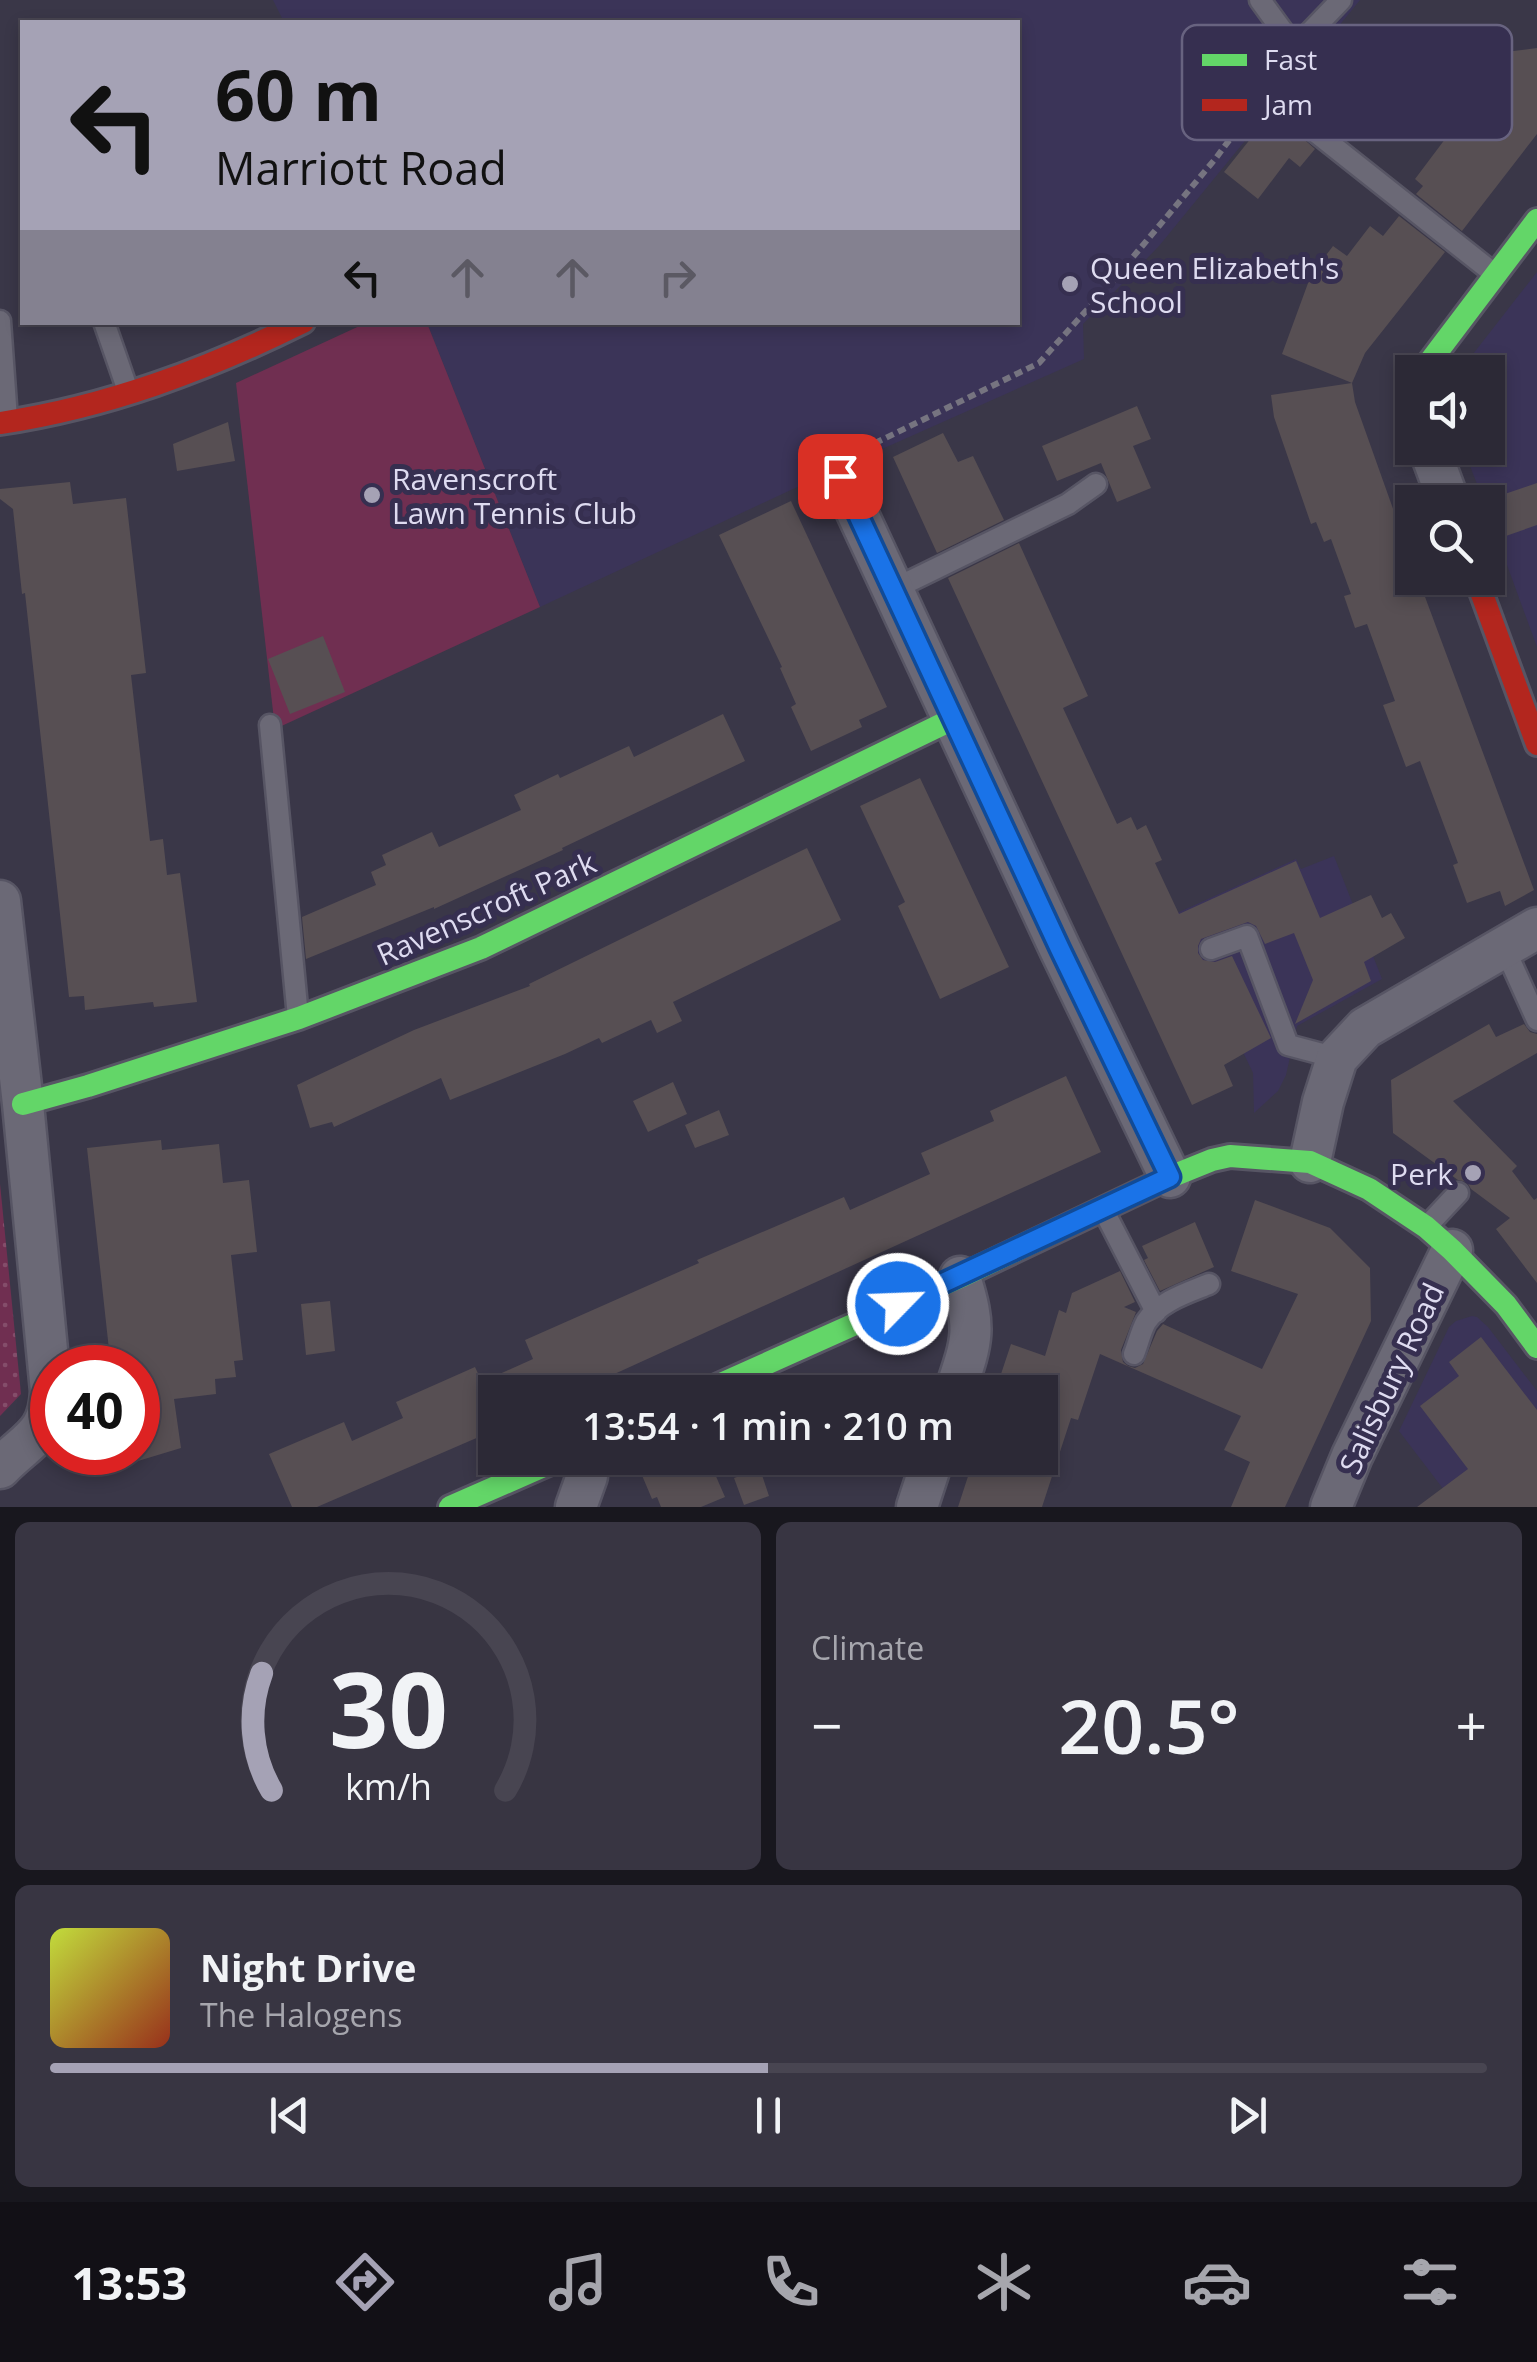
<!DOCTYPE html>
<html lang="en">
<head>
<meta charset="utf-8">
<style>
	:root { --surface:#2c2936; --page:#383542; --text:#f1f3f6; --muted:#a6a6ad; --line:#484551; --accent:#a5a2b5 }
	body { margin:0; font-family:"Open Sans",sans-serif; background:var(--page); color:var(--text); height:100vh; display:flex; flex-direction:column; font-size:38px; white-space:nowrap }
	* { box-sizing:border-box; margin:0 }
	p { font-size:32px; color:var(--muted) }
	.icon { flex:none; width:55px; height:55px; fill:none; stroke:currentColor; stroke-width:2; stroke-linecap:round; stroke-linejoin:round }
	.map { position:relative; height:1507px; overflow:hidden }
	.side { display:flex; flex-direction:column; gap:15px; padding:15px; background:#18171e; flex:1 }
	.side>* { flex:none }
	.hud { position:absolute; left:20px; top:20px; width:1000px; height:305px; border-radius:0px; box-shadow:0 5px 15px #0003,0 0 0 2px var(--line); background:#a5a2b5; color:#111; overflow:hidden }
	.fabs { position:absolute; left:1395px; top:355px; display:grid; gap:20px }
	.fabs a { display:grid; place-items:center; width:110px; height:110px; border-radius:0px; background:var(--surface); box-shadow:0 5px 15px #0003,0 0 0 2px var(--line); font-size:50px }
	.speed { position:absolute; left:30px; top:1345px; display:flex; gap:20px; font-size:50px; font-weight:700; text-align:center }
	.speed>* { display:grid; place-content:center; width:130px; height:130px; border-radius:50%; background:var(--surface); box-shadow:0 5px 15px #0003,0 0 0 2px var(--line); line-height:1 }
	.speed .limit { border:15px solid #d22; background:#fff; color:#111 }
	.pin { position:absolute; display:grid; place-items:center; width:85px; height:85px; color:#fff; margin:-42px; border-radius:20px; box-shadow:0 5px 15px #0006 }
	.me { position:absolute; width:110px; margin:-55px; rotate:66deg; stroke-linejoin:round; filter:drop-shadow(0 0 8px #0008) }
	.turn { display:flex; align-items:center; gap:35px; height:210px; padding:0 30px; font-size:45px }
	.turn .icon { width:130px; height:130px; stroke-width:2.5 }
	.turn b { display:block; font-size:70px; line-height:85px }
	.lanes { display:flex; align-items:center; height:95px; padding:0 30px; background:#0003; justify-content:center; gap:50px; direction:ltr }
	.lanes .off { opacity:.35 }
	.big { font-size:75px; font-weight:600; line-height:1.1 }
	.side .widget { flex:1; display:flex; flex-direction:column; justify-content:center; gap:15px; min-width:0; padding:0 35px; border-radius:15px; background:var(--page) }
	.side .dial { align-items:center; gap:0 }
	.dial svg { height:260px; overflow:visible; fill:none; stroke:var(--line); stroke-width:7; stroke-linecap:round; text-anchor:middle }
	.dial text { fill:var(--text); stroke:none }
	.song { display:flex; align-items:center; gap:30px }
	.cover { width:120px; height:120px; border-radius:15px; background:linear-gradient(135deg,hsl(70 70% 55%),hsl(10 70% 35%)) }
	.played { height:10px; border-radius:5px; background:linear-gradient(90deg,var(--accent) 50%,var(--line) 50%) }
	.keys { display:flex; justify-content:space-around; direction:ltr }
	.heat { display:flex; justify-content:space-between; align-items:center; font-size:55px; direction:ltr }
	.side .tiles { flex:1; display:grid; gap:15px; grid-template-columns:1fr 1fr }
	.widget:last-child { grid-column:span 2 }
	.trip { position:absolute; left:478px; top:1375px; width:580px; height:100px; border-radius:0px; background:var(--surface); box-shadow:0 5px 15px #0003,0 0 0 2px var(--line); font-weight:600; line-height:100px; text-align:center }
	.tab-bar { display:flex; height:160px; justify-content:space-around; align-items:center; background:#121016; color:var(--muted) }
	.tab-bar .icon { width:70px; height:70px }
	.tab-bar .selected { color:var(--accent) }
	.tab-bar b { font-size:45px; color:var(--text) }
	.map>svg:first-child { display:block }
	.built { fill:#3b3458 }
	.park { fill:url(#park-dots) }
	.pitch { fill:#702f51 }
	.building { fill:#574f53 }
	.lines { fill:none; stroke-linecap:round; stroke-linejoin:round }
	.lane-casing { stroke:#575564; stroke-width:25 }
	.street-casing { stroke:#575564; stroke-width:45 }
	.fast-casing { stroke:#575564; stroke-width:28 }
	.jam-casing { stroke:#575564; stroke-width:28 }
	.path { stroke:#767480; stroke-width:6; stroke-dasharray:8 5; stroke-linecap:butt }
	.lane { stroke:#6b6976; stroke-width:20 }
	.street { stroke:#6b6976; stroke-width:40 }
	.fast { stroke:#63d668; stroke-width:22 }
	.jam { stroke:#b3261e; stroke-width:22 }
	.route-casing { stroke:#114b97; stroke-width:25 }
	.route { stroke:#1a73e8; stroke-width:18 }
	.poi-dot { fill:#a5a2b5; stroke:#362f50; stroke-width:4 }
	.labels { text-anchor:middle; dominant-baseline:central; stroke-width:10; stroke-linejoin:round; paint-order:stroke }
	.poi-label { font-size:30px; fill:#dedbf0; stroke:#362f50; text-anchor:start }
	.street-label { font-size:30px; fill:#dedbf0; stroke:#362f50 }
	.key { fill:#362f50; stroke:#686380; stroke-width:2.5 }
	.key-label { font-size:28px; fill:#dedbf0 }
</style>
</head>
<body>
<div class="map">
<svg width="1537" height="1507" viewBox="0 0 1537 1507">
	<defs>
		<pattern id="park-dots" width="8" height="8" patternUnits="userSpaceOnUse" patternTransform="scale(2.5)"><rect width="8" height="8" fill="#702f51"/><path d="M2 2h.1M6 6h.1" fill="none" stroke="#844d6a" stroke-width="1.8" stroke-linecap="round"/></pattern>
	</defs>
	<rect width="100%" height="100%" fill="#3a3748"/>
	<path class="built" d="M273,0h1087l-201,246 -76,78 1,35 -276,123 -268,125 -113,-284 591,-1v-300h-734z
		M1537,272v375l-49,-134v-11h-4l-21,-54h25v-76h-29z
		M1334,856l48,123 -85,47 -11,49 -8,16 -24,22 -1,-40 -76,-160 119,-54 5,10z
		M1472,1316l5,1 11,10 49,64v62l-80,54 -58,-76 50,-104 7,-6z"/>
	<path class="park" d="M0,1184l21,210 -21,22z"/>
	<path class="pitch" d="M366,323h61l113,284 -265,122 -39,-346z"/>
	<path class="building" d="M1537,48v86l-75,97 -46,-37 7,-8 -8,-7 76,-101 -9,-7 15,-18z
		M1279,103l19,16 -3,7 2,7 18,16 -15,18 -11,-9 -31,41 -34,-27z
		M1399,216l46,36 -80,101 -13,30 -70,-29 29,-79 22,-29 14,10 23,-30 13,10z
		M1352,383l3,19 57,160v16h6l116,312 -29,16 -5,-15 -33,12 -14,-38 5,-2 -38,-102 -14,6 -13,-35 -10,-27 12,-4 -28,-77 -12,4 -11,-32 7,-2 -20,-55 -7,3 -8,-20 -5,2 -37,-107 -3,-22z
		M1137,406l14,33 -18,7 18,42 -34,14 -16,-39 -44,18 -15,-35z
		M228,422l7,39 -58,10 -4,-27z
		M943,433l15,29 15,-6 31,64 -67,33 -44,-96z
		M70,482l3,22 53,-6 20,175 -15,2 19,166 13,-2 4,36 13,-2 17,129 -43,5 -1,-5 -68,8 -1,-14 -15,1 -44,-404 -3,1 -9,-85 -13,-10v-10z
		M1537,483v42l-34,12 -13,-38z
		M791,501l96,206 -28,13 3,7 -51,24 -20,-44 5,-3 -16,-36 2,-1 -63,-132z
		M1019,543l69,153 -25,12 54,116 14,-7 6,13 9,-5 16,35 -7,3 24,51 117,-53 24,57 51,-23 11,23 9,-5 14,25 -41,24 7,19 -76,43 18,-44 -19,-47 -29,11 -9,-18 -8,-4 -47,17 -3,7v7l5,7 12,2 17,-6 39,82 -47,27 9,21 -41,19 -244,-527z
		M323,636l22,56 -55,22 -22,-55z
		M723,714l22,47 -183,87 1,2 -129,59v-2l-128,52 -4,-42 74,-32 -5,-13 15,-7 -4,-10 50,-23 7,15 82,-37 -7,-15 44,-21 2,4 69,-32 5,11z
		M920,778l89,189 -69,32 -42,-93 7,-4 -45,-96z
		M807,848l34,72 -168,82 9,19 -25,12 -6,-13 -49,23 -3,-5 -34,16 -115,46 -9,-22 -107,49 -2,-5 -22,6 -13,-43 117,-55 116,-44 -1,-2z
		M1489,1024l7,13 28,-13 6,8 7,2v19l-84,48 64,65 -5,5 22,29 3,-2v85l-41,-54 14,-11 -39,-29 -4,-7 -9,-2 -65,-47 -2,-53z
		M1066,1076l35,76 -526,240h-80v38l-178,77h-25l-23,-53 75,-32 8,19 51,-23 -7,-16 79,-35 7,15 51,-23 -8,-19 174,-77 -2,-3 147,-63 6,13 80,-36 -9,-21 73,-32 -4,-10z
		M673,1082l14,32 -39,18 -15,-31z
		M719,1110l10,25 -34,13 -10,-23z
		M161,1140l1,10 57,-6 4,39 26,-3 8,72 -26,3 12,105 -9,1 2,16 -21,2 1,15 -42,5 7,49 -43,13v-93h-27l-24,-220z
		M1255,1200l75,28 40,40 1,53 -86,186h-54l19,-45 -26,-12 17,-34 -141,-62 -22,66 -7,-2 -29,89h-84l16,-49h66v-66h-45l16,-48 34,12 14,-46 7,3 6,-20 48,-22 15,31 -11,5 12,5 -15,38 2,12 5,4 7,2 8,-4 14,-33 6,-7 99,45 36,-75 -67,-23z
		M1195,1222l19,45 -54,24 -16,-31 4,-2 -6,-12z
		M330,1301l5,50 -29,4 -5,-51z
		M1481,1337l56,73v97h-120l51,-38 -48,-63 39,-30 -10,-14z
		M666,1458h42l17,39 -24,10h-40l-4,-10 -5,2 -11,-26 7,-4 -1,-3z
		M760,1469l9,27 -25,9 -10,-27z"/>
	<g class="lines">
		<defs>
			<path id="lane" d="M1260,0l35,48 -8,14
				M1295,48l46,-48
				M1309,127l183,145
				M0,321l7,98
				M104,322l24,69
				M894,589l174,-85 28,-20
				M270,725l28,292
				M1504,947l33,73
				M1211,949l36,-13 41,109 49,13
				M1104,1211l52,101
				M1429,1224l29,-31
				M1134,1354c4,-10 7,-23 12,-32 14,-21 41,-29 63,-38"/>
			<path id="street" d="M1429,448l20,54
				M840,476l220,473 110,228
				M0,901l23,203 28,287c-2,45 -23,48 -51,77
				M1310,1162l13,-60 14,-44 28,-30 172,-100
				M955,1392c17,-51 22,-62 5,-115
				M576,1507l11,-31v-18
				M917,1507l16,-49
				M1331,1507l21,-51 100,-206"/>
			<path id="fast" d="M1422,372l115,-152
				M23,1104l65,-18 211,-68 182,-70 472,-229
				M703,1392l257,-115 210,-100 42,-17 18,-4 80,6 59,27 57,38 26,23 54,55 31,42
				M450,1507l112,-49"/>
			<path id="jam" d="M0,423c107,-16 206,-53 303,-101
				M1476,578l61,166"/>
		</defs>
		<use href="#lane" class="lane-casing"/>
		<use href="#street" class="street-casing"/>
		<use href="#fast" class="fast-casing"/>
		<use href="#jam" class="jam-casing"/>
		<path class="path" d="M863,449l176,-86 73,-81 104,-124 57,-77"/>
		<use href="#lane" class="lane"/>
		<use href="#street" class="street"/>
		<use href="#fast" class="fast"/>
		<use href="#jam" class="jam"/>
	</g>
	<g class="lines">
		<defs>
			<path id="route" d="M840,476l220,473 110,228 -272,127"/>
		</defs>
		<use href="#route" class="route-casing"/>
		<use href="#route" class="route"/>
	</g>
	<g class="poi-dot">
		<circle cx="1070" cy="284" r="10"/>
		<circle cx="372" cy="495" r="10"/>
		<circle cx="1473" cy="1173" r="10"/>
	</g>
	<g class="labels">
		<g class="poi-label">
			<text x="1090" y="267">Queen Elizabeth's<tspan x="1090" dy="34">School</tspan></text>
			<text x="392" y="478">Ravenscroft<tspan x="392" dy="34">Lawn Tennis Club</tspan></text>
			<text x="1453" y="1173" text-anchor="end">Perk</text>
		</g>
		<g class="street-label">
			<text transform="translate(486 908) rotate(-24)">Ravenscroft Park</text>
			<text transform="translate(1391 1378) rotate(-65)">Salisbury Road</text>
		</g>
	</g>
	<rect x="1182" y="25" width="330" height="115" rx="15" class="key"/>
	<rect x="1202" y="54" width="45" height="12" fill="#63d668"/>
	<rect x="1202" y="99" width="45" height="12" fill="#b3261e"/>
	<g class="key-label">
		<text x="1264" y="70">Fast</text>
		<text x="1264" y="115">Jam</text>
	</g>
</svg>
<div class="fabs">
<a><svg class="icon" aria-label="sound" viewBox="0 0 24 24"><path d="M4 9h4l5-4v14l-5-4H4zM17 9q2 3 0 6"/></svg></a>
<a><svg class="icon" aria-label="search" viewBox="0 0 24 24"><circle cx="10" cy="10" r="6"/><path d="M15 15l6 6"/></svg></a>
</div>
<div class="speed"><div class="limit">40</div></div>
<div class="pin" style="left:840px;top:476px;background:#d93025"><svg class="icon" aria-label="arrive" viewBox="0 0 24 24"><path d="M6 21V4h12l-3 4 3 4H6"/></svg></div>
<svg class="me" style="left:898px;top:1304px" viewBox="-20 -20 40 40"><circle r="17" fill="#1a73e8" stroke="#fff" stroke-width="3"/><path d="M0-11L8 9 0 5-8 9z" fill="#fff"/></svg>
<div class="trip">13:54 · 1 min · 210 m</div>
<div class="hud">
<div class="turn"><svg class="icon" aria-label="left" viewBox="0 0 24 24"><path d="M17 20v-9H6M10 6l-5 5 5 5"/></svg><div><b>60 m</b>Marriott Road</div></div>
<div class="lanes"><svg class="icon" aria-label="left" viewBox="0 0 24 24"><path d="M17 20v-9H6M10 6l-5 5 5 5"/></svg><svg class="icon off" aria-label="ahead" viewBox="0 0 24 24"><path d="M12 20V5M6 11l6-6 6 6"/></svg><svg class="icon off" aria-label="ahead" viewBox="0 0 24 24"><path d="M12 20V5M6 11l6-6 6 6"/></svg><svg class="icon off" aria-label="right" viewBox="0 0 24 24"><path d="M7 20v-9h11M14 6l5 5-5 5"/></svg></div>
</div>
</div>
<section class="side">
<div class="tiles">
<div class="widget dial"><svg viewBox="0 0 100 80">
<path d="M14 69A42 42 0 1 1 86 69"/>
<path d="M14 69A42 42 0 0 1 11 33" stroke="#a5a2b5"/>
<text x="50" y="56" font-size="32" font-weight="700">30</text>
<text x="50" y="72" font-size="11">km/h</text>
</svg></div>
<div class="widget"><p>Climate</p>
<div class="heat"><a>−</a><b class="big">20.5°</b><a>+</a></div>
</div>
<div class="widget">
<div class="song"><i class="cover"></i><div><b>Night Drive</b><p>The Halogens</p></div></div>
<div class="played"></div>
<div class="keys"><svg class="icon" aria-label="previous" viewBox="0 0 24 24"><path d="M18 5L8 12l10 7zM5 5v14"/></svg><svg class="icon" aria-label="pause" viewBox="0 0 24 24"><path d="M8 5v14M16 5v14"/></svg><svg class="icon" aria-label="next" viewBox="0 0 24 24"><path d="M6 5l10 7-10 7zM19 5v14"/></svg></div>
</div>
</div>
</section>
<nav class="tab-bar">
<b>13:53</b>
<svg class="icon selected" aria-label="directions" viewBox="0 0 24 24"><path d="M12 3l9 9-9 9-9-9zM9 14v-3h6M13 9l2 2-2 2"/></svg>
<svg class="icon" aria-label="music" viewBox="0 0 24 24"><path d="M9 18V5l10-2v13"/><circle cx="6" cy="18" r="3"/><circle cx="16" cy="16" r="3"/></svg>
<svg class="icon" aria-label="phone" viewBox="0 0 24 24"><path d="M5 4h4l2 5-3 2q2 4 5 5l2-3 5 2v4C11 20 4 13 5 4z"/></svg>
<svg class="icon" aria-label="climate" viewBox="0 0 24 24"><path d="M12 3v18M4 7l16 10M4 17L20 7"/></svg>
<svg class="icon" aria-label="car" viewBox="0 0 24 24"><path d="M5 17H2v-5l4-1 3-4h7l3 4 3 1v5h-3M9 17h6M6 11h13"/><circle cx="7" cy="17" r="2"/><circle cx="17" cy="17" r="2"/></svg>
<svg class="icon" aria-label="filters" viewBox="0 0 24 24"><path d="M4 7h16M4 17h16"/><circle cx="9" cy="7" r="2"/><circle cx="15" cy="17" r="2"/></svg>
</nav>
</body>
</html>
